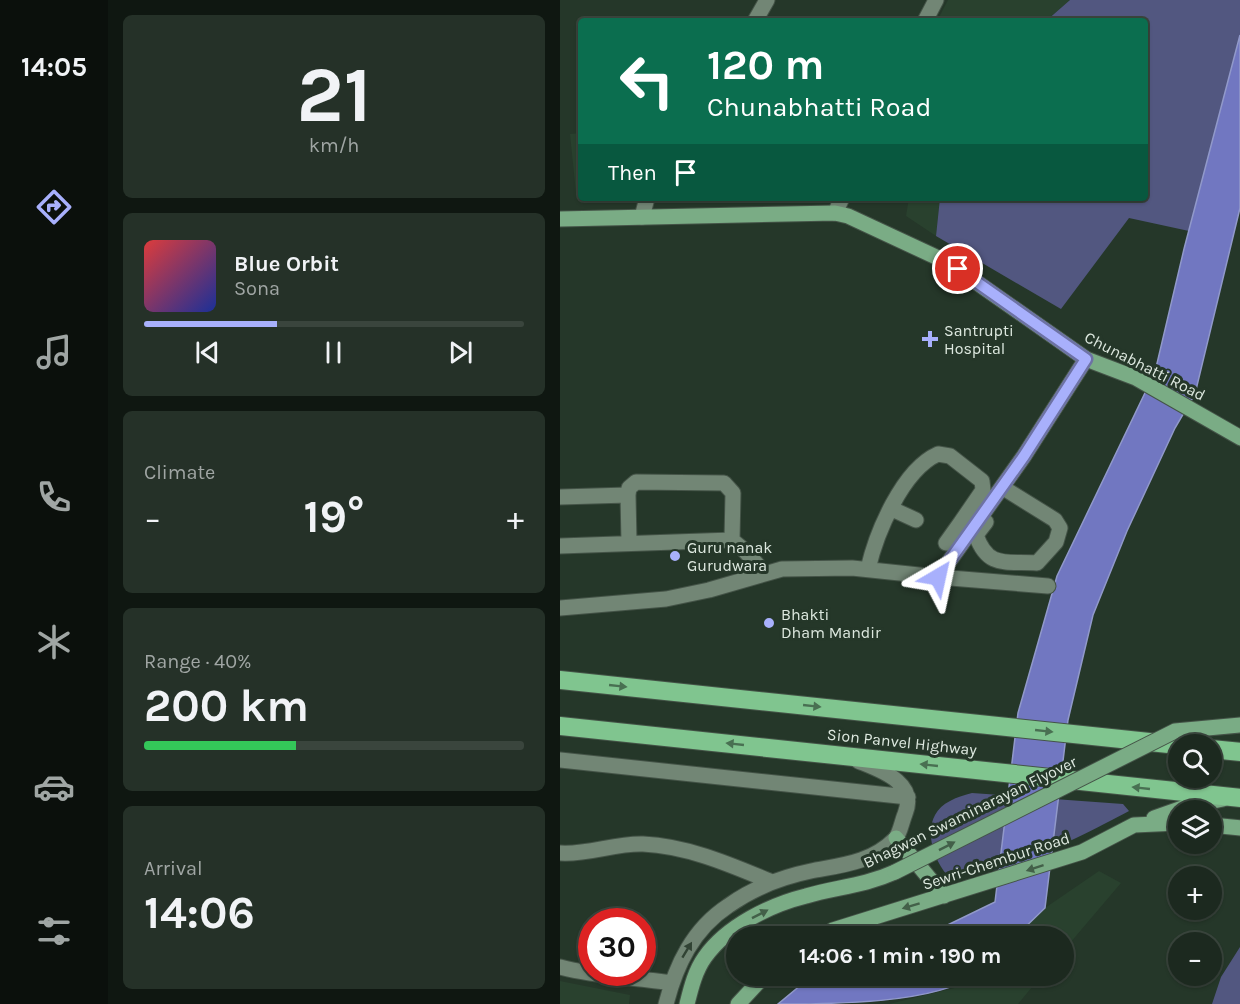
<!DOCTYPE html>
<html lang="en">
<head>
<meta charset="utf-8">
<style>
	:root { --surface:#1c291f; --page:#253128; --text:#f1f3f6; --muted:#a0a6a4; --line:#3a453d; --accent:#a8b0fc }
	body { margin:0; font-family:Karla,sans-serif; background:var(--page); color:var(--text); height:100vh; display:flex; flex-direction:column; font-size:22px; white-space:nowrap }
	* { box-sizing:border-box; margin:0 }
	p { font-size:20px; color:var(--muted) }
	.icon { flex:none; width:33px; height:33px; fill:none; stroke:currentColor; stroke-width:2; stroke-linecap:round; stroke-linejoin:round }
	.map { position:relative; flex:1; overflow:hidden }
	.panel { display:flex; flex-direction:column; gap:15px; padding:15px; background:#0f1711; width:452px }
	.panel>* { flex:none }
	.guide { position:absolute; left:18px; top:18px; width:570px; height:183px; border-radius:6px; box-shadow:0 2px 4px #0004,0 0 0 2px var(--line); background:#0b6e4f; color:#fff; overflow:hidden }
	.buttons { position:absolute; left:608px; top:734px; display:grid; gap:12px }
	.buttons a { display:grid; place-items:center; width:54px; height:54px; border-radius:50%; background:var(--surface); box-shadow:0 2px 4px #0004,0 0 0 2px var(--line); font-size:30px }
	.speed { position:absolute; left:18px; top:908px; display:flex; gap:12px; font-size:30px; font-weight:700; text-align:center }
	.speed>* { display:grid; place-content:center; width:78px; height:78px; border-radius:50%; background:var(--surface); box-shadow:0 2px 4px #0004,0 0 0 2px var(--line); line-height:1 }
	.speed .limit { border:9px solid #d22; background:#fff; color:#111 }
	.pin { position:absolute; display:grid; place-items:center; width:51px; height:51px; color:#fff; margin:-26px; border:3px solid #fff; border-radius:50%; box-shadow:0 2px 6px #0007 }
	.me { position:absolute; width:66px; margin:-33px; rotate:36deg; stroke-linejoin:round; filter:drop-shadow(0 0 4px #0008) }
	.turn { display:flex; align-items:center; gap:21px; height:126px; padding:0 30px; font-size:27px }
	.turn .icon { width:78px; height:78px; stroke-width:2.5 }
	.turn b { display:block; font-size:42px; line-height:51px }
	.then { display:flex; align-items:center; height:57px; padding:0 30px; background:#0003; gap:12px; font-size:22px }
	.big { font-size:45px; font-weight:700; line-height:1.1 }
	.panel .tile { flex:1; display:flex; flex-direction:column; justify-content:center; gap:9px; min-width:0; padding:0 21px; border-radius:9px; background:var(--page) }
	.panel .dial { align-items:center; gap:0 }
	.dial b { font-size:78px; line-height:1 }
	.song { display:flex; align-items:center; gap:18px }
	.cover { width:72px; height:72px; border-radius:9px; background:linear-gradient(135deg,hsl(0 70% 55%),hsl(230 70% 35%)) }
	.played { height:6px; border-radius:3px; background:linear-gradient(90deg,var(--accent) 35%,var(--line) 35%) }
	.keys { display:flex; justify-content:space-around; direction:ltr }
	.heat { display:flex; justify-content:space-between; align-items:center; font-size:33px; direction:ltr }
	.charge { height:9px; border-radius:4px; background:linear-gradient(90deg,#34c759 40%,var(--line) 0) }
	.trip { position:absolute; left:166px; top:926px; width:348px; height:60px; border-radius:30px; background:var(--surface); box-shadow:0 2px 4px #0004,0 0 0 2px var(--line); font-weight:700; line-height:60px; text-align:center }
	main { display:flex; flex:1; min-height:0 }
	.tabs { display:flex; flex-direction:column; width:108px; justify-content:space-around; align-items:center; background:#0b100c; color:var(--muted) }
	.tabs .icon { width:42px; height:42px }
	.tabs .current { color:var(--accent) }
	.tabs b { font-size:27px; color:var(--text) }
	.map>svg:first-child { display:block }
	.built { fill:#29412e }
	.green { fill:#525780 }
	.water { fill:#7177c1; stroke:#9199ca; stroke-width:1.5 }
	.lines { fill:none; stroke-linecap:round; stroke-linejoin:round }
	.minor-casing { stroke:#445347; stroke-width:17 }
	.major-casing { stroke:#445347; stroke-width:17 }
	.highway-casing { stroke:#445347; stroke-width:20 }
	.minor { stroke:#728675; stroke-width:15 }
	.major { stroke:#7aac85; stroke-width:15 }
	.highway { stroke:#80c58f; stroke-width:18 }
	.major-bridge-casing { stroke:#445347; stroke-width:17; stroke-linecap:butt }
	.major-bridge { stroke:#7aac85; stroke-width:15 }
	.oneway { fill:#497052 }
	.oneway2 { fill:#436049 }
	.oneway3 { fill:#314334 }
	.route-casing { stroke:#6d72a4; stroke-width:15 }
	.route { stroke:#a8b0fc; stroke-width:10 }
	.poi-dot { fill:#a8b0fc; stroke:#253729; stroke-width:2 }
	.labels { text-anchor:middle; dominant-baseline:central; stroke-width:6; stroke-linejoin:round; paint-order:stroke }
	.poi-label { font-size:16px; fill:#dde8df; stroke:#253729; text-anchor:start }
	.street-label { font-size:16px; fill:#dde8df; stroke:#253729 }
</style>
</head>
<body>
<main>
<nav class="tabs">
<b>14:05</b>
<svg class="icon current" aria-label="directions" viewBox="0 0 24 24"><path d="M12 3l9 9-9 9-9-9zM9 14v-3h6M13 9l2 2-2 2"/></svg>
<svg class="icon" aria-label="music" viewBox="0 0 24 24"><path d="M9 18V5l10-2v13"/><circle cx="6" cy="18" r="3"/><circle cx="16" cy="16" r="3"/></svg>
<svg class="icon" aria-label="phone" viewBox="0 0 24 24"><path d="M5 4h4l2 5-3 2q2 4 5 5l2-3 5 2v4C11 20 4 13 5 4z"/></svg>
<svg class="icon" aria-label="climate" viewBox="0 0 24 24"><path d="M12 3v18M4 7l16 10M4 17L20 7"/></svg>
<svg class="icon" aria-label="car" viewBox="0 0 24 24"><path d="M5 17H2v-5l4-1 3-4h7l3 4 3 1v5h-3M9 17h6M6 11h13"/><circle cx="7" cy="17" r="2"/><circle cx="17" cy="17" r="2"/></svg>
<svg class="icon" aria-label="filters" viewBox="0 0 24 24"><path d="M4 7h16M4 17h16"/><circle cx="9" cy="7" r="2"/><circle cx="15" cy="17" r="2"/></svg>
</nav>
<section class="panel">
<div class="tile dial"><b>21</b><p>km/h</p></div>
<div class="tile">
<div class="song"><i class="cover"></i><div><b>Blue Orbit</b><p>Sona</p></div></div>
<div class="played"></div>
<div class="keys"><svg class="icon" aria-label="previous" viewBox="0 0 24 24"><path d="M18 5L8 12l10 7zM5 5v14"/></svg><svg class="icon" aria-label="pause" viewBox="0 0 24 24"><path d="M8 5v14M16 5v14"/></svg><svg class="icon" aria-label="next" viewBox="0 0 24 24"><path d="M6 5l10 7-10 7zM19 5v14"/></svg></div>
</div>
<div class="tile"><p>Climate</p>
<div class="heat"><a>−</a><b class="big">19°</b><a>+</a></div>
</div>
<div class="tile"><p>Range · 40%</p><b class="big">200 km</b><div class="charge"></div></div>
<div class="tile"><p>Arrival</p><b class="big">14:06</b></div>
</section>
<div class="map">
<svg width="681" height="1004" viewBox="0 0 681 1004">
	<rect width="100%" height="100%" fill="#253729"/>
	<path class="built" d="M388,0h122l-24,21h-109z
		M21,133v59l-5,1 -6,-59z
		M349,198h31l-4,38 -30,-20z
		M539,871l22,12 -57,67v-14h-48l29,-28z
		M414,975h68l-24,29h-129l74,-18z
		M0,981l70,14 -1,9h-69z"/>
	<path class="green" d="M510,0h170v35l-51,196 -60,-13 -68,91 -125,-73 4,-38h205v-177h-99z
		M412,793l151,11 6,7c-46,24 -130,70 -182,64 -17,-20 -27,-59 3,-74 7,-4 15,-6 22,-8z
		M680,947v57h-28l9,-27z"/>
	<path class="water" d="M680,35v173l-45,186 -20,34 -48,103 -34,84 -25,105 -23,188 -29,28h-91l70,-34 23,-189 39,-137 98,-204 29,-123z
		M253,975h161c-38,29 -145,29 -196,29z"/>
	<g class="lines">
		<defs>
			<path id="minor" d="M195,21l12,-21
				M365,21l11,-21
				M275,213l7,-15
				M82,217l5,-19
				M68,495l1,47
				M0,497l68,-2 1,-7 7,-6 88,1 9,10 -1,47 12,10 20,22
				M332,509l24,11
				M426,522l-10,13c12,34 30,26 61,28l19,-21 4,-14 -5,-8 -53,-33
				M386,543l15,-21
				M0,546l172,-6
				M308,569c8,-35 34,-99 70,-115l12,2 32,25 1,9 -22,32 10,8
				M378,577l110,9
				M0,608l106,-9 43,-9 73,-21 70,-1 86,9 86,-121 62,-97
				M0,760l348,37
				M0,853c28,2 55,-10 83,-9 45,2 88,21 129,38
				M0,967c36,10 75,10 112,16
				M106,1004c10,-39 27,-75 62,-98 24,-17 54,-29 83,-35 31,-6 60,-8 84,-32 5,-5 7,-18 10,-25 13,-32 -25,-44 -47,-53"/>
			<path id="major" d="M0,219l275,-6 13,3 101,47 137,96 50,19 105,60
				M594,818l31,-11 38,-8
				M651,825l30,3
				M336,838l48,58
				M263,936l10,-6 249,-78 52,-27 44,-2
				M127,1004c4,-16 8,-33 18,-47 22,-31 65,-52 101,-61 31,-9 58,-10 89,-24
				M178,1004l27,-29"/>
			<path id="highway" d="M0,680l618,65
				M0,726l681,72
				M651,749l30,3"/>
		</defs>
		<use href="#minor" class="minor-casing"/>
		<use href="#major" class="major-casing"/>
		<use href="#highway" class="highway-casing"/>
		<use href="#minor" class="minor"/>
		<use href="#major" class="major"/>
		<use href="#highway" class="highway"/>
		<defs>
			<path id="major-bridge" d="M335,872l280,-141 66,-6"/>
		</defs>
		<use href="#major-bridge" class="major-bridge-casing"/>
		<use href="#major-bridge" class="major-bridge"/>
	</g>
	<defs><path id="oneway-solid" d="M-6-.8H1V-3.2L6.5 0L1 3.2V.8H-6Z" transform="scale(1.5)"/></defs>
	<g class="oneway">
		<use href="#oneway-solid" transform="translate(58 686) rotate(6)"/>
		<use href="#oneway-solid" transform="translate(252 706) rotate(6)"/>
		<use href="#oneway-solid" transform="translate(484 731) rotate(6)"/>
		<use href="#oneway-solid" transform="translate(175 744) rotate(-174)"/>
		<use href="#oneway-solid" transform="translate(369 765) rotate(-174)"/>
		<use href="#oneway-solid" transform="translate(581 788) rotate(-174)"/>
	</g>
	<g class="oneway2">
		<use href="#oneway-solid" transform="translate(387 846) rotate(-27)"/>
		<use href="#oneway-solid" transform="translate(475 868) rotate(162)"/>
		<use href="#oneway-solid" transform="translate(351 906) rotate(163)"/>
		<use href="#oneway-solid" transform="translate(200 914) rotate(-27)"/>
	</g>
	<use class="oneway3" href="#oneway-solid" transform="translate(127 950) rotate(-59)"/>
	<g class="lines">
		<defs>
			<path id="route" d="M378,577l86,-121 62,-97 -128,-90"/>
		</defs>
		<use href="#route" class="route-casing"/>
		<use href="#route" class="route"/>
	</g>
	<g class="poi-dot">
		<path d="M367 330h6v6h6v6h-6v6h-6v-6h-6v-6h6z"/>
		<circle cx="115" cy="556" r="6"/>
		<circle cx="209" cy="623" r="6"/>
	</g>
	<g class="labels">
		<g class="poi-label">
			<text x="384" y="330">Santrupti<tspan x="384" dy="18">Hospital</tspan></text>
			<text x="127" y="547">Guru nanak<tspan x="127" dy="18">Gurudwara</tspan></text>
			<text x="221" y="614">Bhakti<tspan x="221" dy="18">Dham Mandir</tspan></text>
		</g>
		<g class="street-label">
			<text transform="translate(585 366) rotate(27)">Chunabhatti Road</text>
			<text transform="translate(342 742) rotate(6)">Sion Panvel Highway</text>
			<text transform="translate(410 812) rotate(-26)">Bhagwan Swaminarayan Flyover</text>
			<text transform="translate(436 861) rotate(-18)">Sewri-Chembur Road</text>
		</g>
	</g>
</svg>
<div class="buttons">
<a><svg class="icon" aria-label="search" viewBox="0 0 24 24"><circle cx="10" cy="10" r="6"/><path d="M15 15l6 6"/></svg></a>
<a><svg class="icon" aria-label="layers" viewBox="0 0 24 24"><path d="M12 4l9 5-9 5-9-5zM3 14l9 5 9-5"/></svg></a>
<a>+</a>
<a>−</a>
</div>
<div class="speed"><div class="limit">30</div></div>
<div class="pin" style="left:398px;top:269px;background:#d93025"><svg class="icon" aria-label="arrive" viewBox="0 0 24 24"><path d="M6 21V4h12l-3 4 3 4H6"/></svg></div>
<svg class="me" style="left:378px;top:577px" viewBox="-20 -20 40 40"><path d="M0-17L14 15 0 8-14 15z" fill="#a8b0fc" stroke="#fff" stroke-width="4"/></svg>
<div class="trip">14:06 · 1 min · 190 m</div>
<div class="guide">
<div class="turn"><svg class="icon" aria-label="left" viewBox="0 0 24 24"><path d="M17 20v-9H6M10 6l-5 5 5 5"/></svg><div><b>120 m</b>Chunabhatti Road</div></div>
<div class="then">Then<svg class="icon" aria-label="arrive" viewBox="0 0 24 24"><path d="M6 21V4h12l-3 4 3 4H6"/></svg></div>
</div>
</div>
</main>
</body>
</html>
